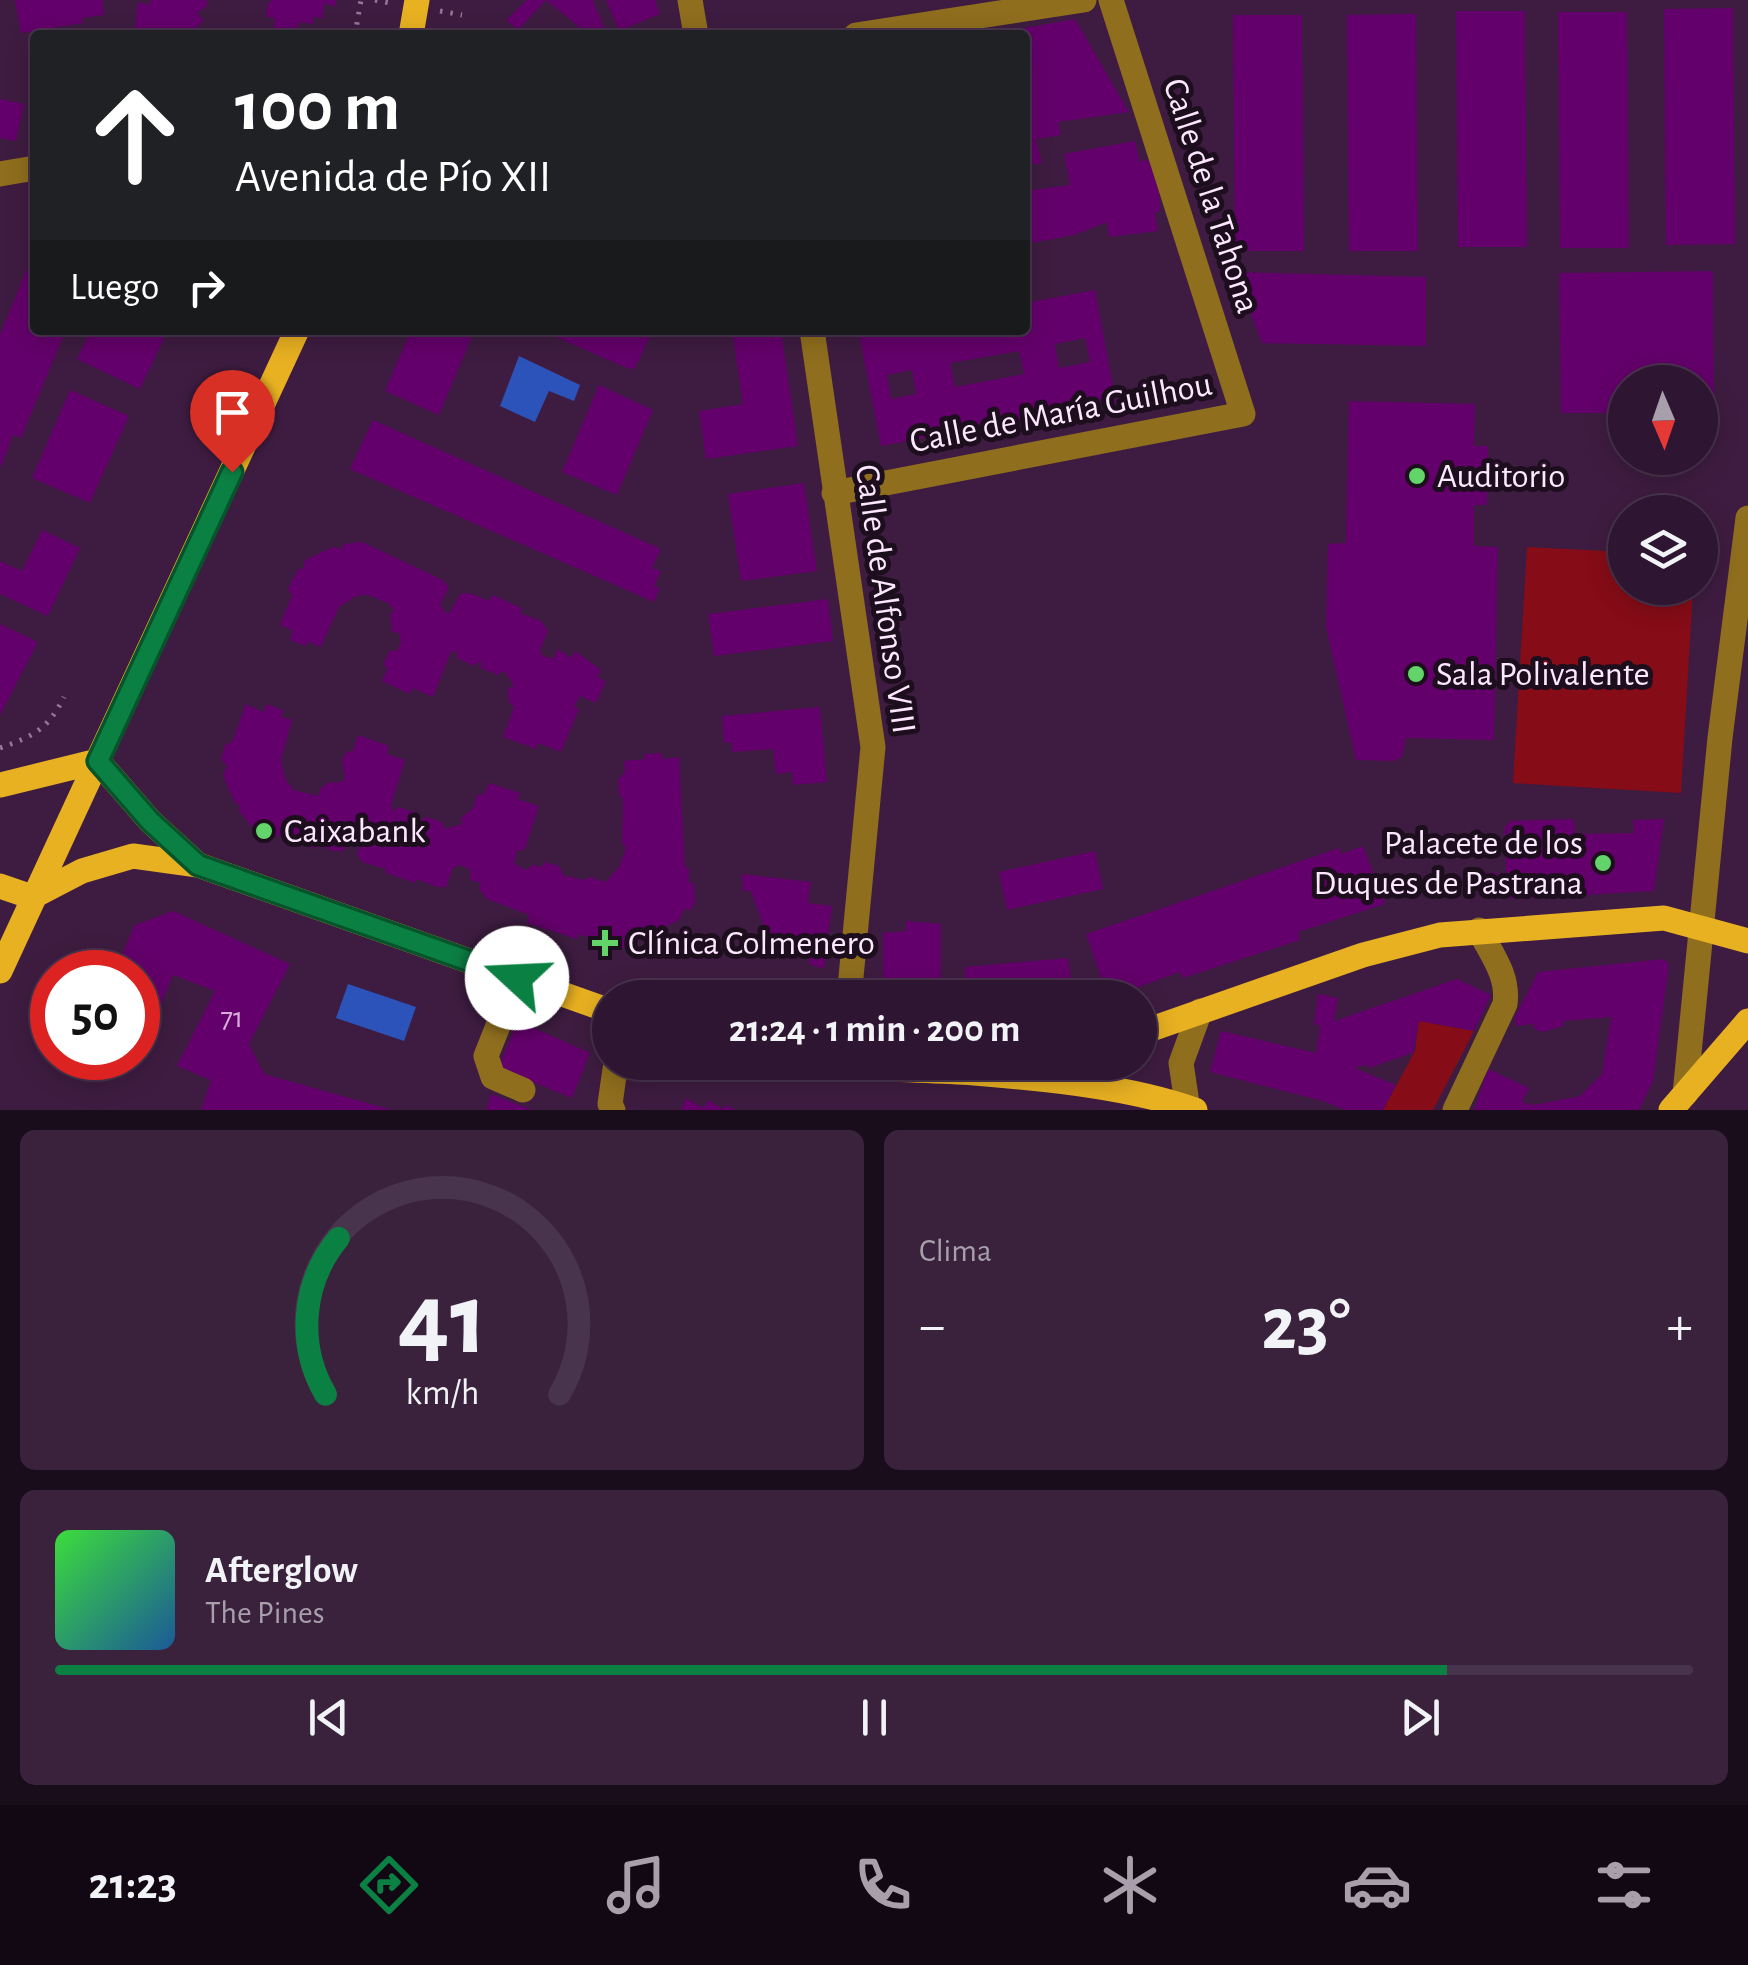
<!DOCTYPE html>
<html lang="es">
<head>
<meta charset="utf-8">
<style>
	:root { --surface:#2e1531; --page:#3a223d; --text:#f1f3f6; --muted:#a79fab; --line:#49344d; --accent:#0b8043 }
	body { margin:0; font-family:"Alegreya Sans",sans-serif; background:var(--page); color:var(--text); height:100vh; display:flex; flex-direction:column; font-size:38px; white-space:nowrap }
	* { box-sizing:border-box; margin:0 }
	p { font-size:32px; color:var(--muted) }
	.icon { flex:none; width:55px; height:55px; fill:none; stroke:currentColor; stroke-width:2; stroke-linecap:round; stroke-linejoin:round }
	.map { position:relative; height:1110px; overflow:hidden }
	.side { display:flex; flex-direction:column; gap:20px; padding:20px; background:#190c1b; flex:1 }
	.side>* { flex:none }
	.banner { position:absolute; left:30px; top:30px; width:1000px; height:305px; border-radius:10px; box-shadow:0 5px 25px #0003,0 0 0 2px var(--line); background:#202124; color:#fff; overflow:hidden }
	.needle { width:65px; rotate:178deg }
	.controls { position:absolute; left:1608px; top:365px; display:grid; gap:20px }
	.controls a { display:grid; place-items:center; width:110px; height:110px; border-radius:50%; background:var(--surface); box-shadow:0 5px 25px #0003,0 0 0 2px var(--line); font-size:50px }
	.speed { position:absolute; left:30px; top:950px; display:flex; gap:20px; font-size:50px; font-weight:700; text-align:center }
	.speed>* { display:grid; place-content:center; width:130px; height:130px; border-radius:50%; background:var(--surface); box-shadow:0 5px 25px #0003,0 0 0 2px var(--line); line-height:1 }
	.speed .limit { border:15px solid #d22; background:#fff; color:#111 }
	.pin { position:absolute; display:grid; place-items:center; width:85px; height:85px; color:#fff; margin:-102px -42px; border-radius:50% 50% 50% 0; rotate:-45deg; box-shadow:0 0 10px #0007 }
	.pin .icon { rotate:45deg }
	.me { position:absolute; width:110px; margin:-55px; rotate:290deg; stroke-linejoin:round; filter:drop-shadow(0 0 8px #0008) }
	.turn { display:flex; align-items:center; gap:35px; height:210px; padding:0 40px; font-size:45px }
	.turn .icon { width:130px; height:130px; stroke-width:2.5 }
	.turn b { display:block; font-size:70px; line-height:85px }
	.then { display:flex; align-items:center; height:95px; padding:0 40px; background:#0003; gap:20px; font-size:38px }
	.big { font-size:75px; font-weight:700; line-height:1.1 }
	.side .widget { flex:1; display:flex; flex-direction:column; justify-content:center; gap:15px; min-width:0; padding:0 35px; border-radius:15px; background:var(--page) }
	.side .dial { align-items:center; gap:0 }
	.dial svg { height:260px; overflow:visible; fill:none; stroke:var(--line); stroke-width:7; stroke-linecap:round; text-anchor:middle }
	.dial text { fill:var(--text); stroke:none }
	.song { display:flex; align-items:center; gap:30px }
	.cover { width:120px; height:120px; border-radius:15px; background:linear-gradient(135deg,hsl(120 70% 55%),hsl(210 70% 35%)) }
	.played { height:10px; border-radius:5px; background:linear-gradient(90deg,var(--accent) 85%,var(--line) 85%) }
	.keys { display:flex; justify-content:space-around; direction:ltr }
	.heat { display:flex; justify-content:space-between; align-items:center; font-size:55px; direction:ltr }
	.side .tiles { flex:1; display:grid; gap:20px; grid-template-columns:1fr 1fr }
	.widget:last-child { grid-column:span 2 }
	.trip { position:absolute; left:592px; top:980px; width:565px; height:100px; border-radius:50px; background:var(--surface); box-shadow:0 5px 25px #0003,0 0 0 2px var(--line); font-weight:700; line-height:100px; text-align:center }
	.tab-bar { display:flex; height:160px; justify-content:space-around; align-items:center; background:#120814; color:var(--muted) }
	.tab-bar .icon { width:70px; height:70px }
	.tab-bar .active { color:var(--accent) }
	.tab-bar b { font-size:45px; color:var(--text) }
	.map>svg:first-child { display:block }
	.green { fill:#860c17 }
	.water { fill:#2c53b9 }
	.building { fill:#64006b; fill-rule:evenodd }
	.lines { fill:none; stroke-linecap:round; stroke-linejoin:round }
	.path { stroke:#947796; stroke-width:5; stroke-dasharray:2.5 8; stroke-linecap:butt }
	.minor { stroke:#8f6e1e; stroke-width:25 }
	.major { stroke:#e8b122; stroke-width:25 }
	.route-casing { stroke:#07532c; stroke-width:25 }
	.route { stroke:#0b8043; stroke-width:18 }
	.poi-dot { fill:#62d469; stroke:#1d0e1e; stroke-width:4 }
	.labels { text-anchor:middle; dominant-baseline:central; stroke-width:10; stroke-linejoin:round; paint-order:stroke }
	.number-label { font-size:30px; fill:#d7add9 }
	.street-label { font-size:35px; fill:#fde7fe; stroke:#1d0e1e }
	.poi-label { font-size:35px; fill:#fde7fe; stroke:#1d0e1e; text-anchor:start }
</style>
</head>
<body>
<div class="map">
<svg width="1748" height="1110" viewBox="0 0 1748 1110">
	<rect width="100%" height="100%" fill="#3e1c41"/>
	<path class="green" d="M1527,547l98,5v36h68l-12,205 -168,-10z
		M1419,1021l55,10 -41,79h-50l32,-59z"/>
	<path class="water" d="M519,356l61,29 -6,16 -25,-10 -14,31 -35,-16z
		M348,984l68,23 -12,34 -68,-23z"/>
	<path class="building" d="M15,0h87l2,15 -22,3 1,5 -62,10z
		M150,0h57v6l-10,7 7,8 -7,5 8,9h-71l4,-33 12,3z
		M272,0h64v6l-12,-2 -2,15 -8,-3 -1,8 -14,-2 -3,13 -23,-3 2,-14 -9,-1 1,-12z
		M527,0h66l14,35h-32l-2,-2 6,-6 -33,-27 -28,30 -12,-10z
		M606,0h49l5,14 -41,17z
		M1733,8l2,236 -69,1 -2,-236z
		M1456,11h69l2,236h-69z
		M1558,12h69l2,236h-69z
		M1416,14l2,237h-69l-2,-236z
		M1233,15h69l2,236h-69z
		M1075,19l54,93 -71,10 3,13 -25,4 6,24 -15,2 -2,-130 -28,-2z
		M0,99l24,5 -8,37 -16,-3z
		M1135,141l5,21 8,-3 11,32 1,21h-5l3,19 -49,6 -2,-15 -33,13 -43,8 -6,-52 45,-6 -6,-31z
		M35,249v81h31l-45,108 -8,-3 -13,34v-134z
		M1713,271l1,140 -14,1v-30h-75v31h-64l-2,-140z
		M1235,272l191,5v69l-164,-3z
		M1095,290l21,112 -235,44 -22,-112 22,-4h144v-27zM1085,338l5,24 -31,6 -4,-24zM1019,351l5,23 -69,13 -5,-24zM912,370l4,24 -25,5 -4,-24z
		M91,330h77l-28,59 -63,-30z
		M411,330h54l8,4 -34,81 -54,-24z
		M540,330h113l-18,38 -6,1z
		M732,330h49l17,116 -92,13 -7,-48 44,-7z
		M599,385l54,25 -36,85 -55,-23z
		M70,390l59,26 -39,87 -58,-25z
		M1349,401l126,3 -1,42h14l-1,59h-13v41l24,1 -4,193 -88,-2 -4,19 -9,4 -37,-1 -30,-133 2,-83 18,-1z
		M373,420l288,129 -9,19 9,3 -7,15 6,2 -6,14 -304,-133z
		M804,483l13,88 -76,10 -13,-87z
		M42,530l38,18 -32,68 -48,-22v-33l22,10z
		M362,542l79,37 8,8 -9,18 6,8 4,-1 10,-18 10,-1 19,8 3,-6 30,13 -2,5 21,8 7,10 -8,19 3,6 10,3 5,-10 13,9 4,-7 26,19 -4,7 9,4 -10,22 -16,-7 -6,11 5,2 -18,43 -23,-9 -2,6 -33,-12 11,-30 -5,-5 -2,-13 7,-3 -10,-15 -6,4 -17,-7v-7l-7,5 -17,-8v-7l-6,1 -18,45 -21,-9 -2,6 -28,-13 6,-13 -5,-3 7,-15 7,1 4,-8 -2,-10 -7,-1 -2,-18 4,-3 -6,-8 -20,-8 -12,1 -17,11 -18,40 -13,-5 -2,4 -16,-6 3,-9 -13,-6 12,-30 -4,-6 10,-20h5l2,-9 28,-13 8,2 3,-5z
		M828,599l5,42 -119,15 -6,-42z
		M0,624l38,18 -38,73z
		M246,704l18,8 2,-8 17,6 -2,7 11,3 -11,40 4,18 8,12 25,6 2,-7 9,-7 9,1 7,-4 -3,-18 4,-9 7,-1 5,-16 31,11 -2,8 18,6 -14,46 2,5 6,-4 19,7 2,8 6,-5 16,5 3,7 17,-5 -1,-6 12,-10 4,-13 7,-1 5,-11 31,10 -3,6 22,7 -14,43 -8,2 -3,12 11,7 8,-5 9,2 2,-5 15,4 4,9 21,5 5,-3 17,5 13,-15 7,-19 -4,-5 1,-44 -4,-4 -1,-15 7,-8 -1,-11 21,-2 -1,-5 18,-1v6l17,-2 6,111 4,-1v16h5l1,20 -5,8 -5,-3 -6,12 -58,29 -42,-15 -2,5 -50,-16 2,-8 -42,-16 -8,-10 2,-6 -11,-3 1,-10 -11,-5 -7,3 -7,19h-9l-21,-8v4l-31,-10 1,-4 -24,-7 -5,-8 6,-17 -3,-7 -10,2 -6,19h-10l-16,-6 -1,4 -64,-21 -14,-17 1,-5 -6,-5 -11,-26 4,-9 -6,-7 4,-14 7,-3z
		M820,707l7,75 -34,3 -1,-13 -16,2 -3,-25 -41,3 -1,-10 -7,1 -2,-27z
		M1574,819l1,15 59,-1 -1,-13 31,-1 -10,72 -137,8 -37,-6 2,-21 24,2 -1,-47 5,-6z
		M1363,846l22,58 -87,28 2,8 -117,38 -3,-6 -72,26 -22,-64 253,-86 2,6z
		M1095,851l8,38 -96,21 -8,-38z
		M742,874l69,8 -3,21 24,3 -8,63 -15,-5 2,-18 -44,-10 -16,-45h-8z
		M173,911l117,53 -41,80 15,30 128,36h-191l10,-30 -34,-14 38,-75 -42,-16 -39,96 -23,-9 -4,10 -36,-14h67v-86h-24l21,-47z
		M906,921l35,3v74h-58v-65l23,-2z
		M1068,958l6,40h-110l1,-31z
		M1664,959l5,6 -16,116 -14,29h-165l14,-41 41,19 -7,14 12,3 46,-9 22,-22 9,-57 -48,4 1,5 -22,6 -9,-4 1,-4 -18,2 -1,-9 23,-45z
		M1457,979l34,16 -17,36 -55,-10 -6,32 -45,15 -2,-3 -12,3 42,17 -13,25h-37l-23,-9 -113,-29 11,-41 95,22 4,-27 -6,-2 4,-30 20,4 -4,23z
		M518,1021l72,32 -18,45 -74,-30z
		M491,1094l41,16h-46z
		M686,1098l18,10 4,-8 15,9 3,-4 10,5h-55z"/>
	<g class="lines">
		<path class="path" d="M375,0l15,3
			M440,11l22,4
			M355,35l6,-35
			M0,748c34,-12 48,-19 64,-51"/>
		<path class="minor" d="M690,0l6,35
			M856,35l228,-35
			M0,174l35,-6
			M812,330l61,417 -24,251
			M834,493l409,-79 -132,-414
			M517,978l-31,78 7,21 30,13
			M1685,1094l35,-356 28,-220
			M613,1110l-3,-6 6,-42
			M1188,1110l-7,-47 19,-52
			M1455,1110l50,-106c4,-28 -13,-49 -26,-74"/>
		<path class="major" d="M411,35l6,-35
			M98,761l52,60 48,44
			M0,785l98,-24
			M0,886l32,11 50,-26 51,-15 65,9 412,146
			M0,971l297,-641
			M1140,1033l223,-78 77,-20 224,-17 84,23
			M813,1062c53,9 107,7 161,11 71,6 154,13 221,37
			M1671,1110l77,-89"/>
	</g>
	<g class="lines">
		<defs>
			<path id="route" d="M232,472l-134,289 52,60 48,44 319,113"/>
		</defs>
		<use href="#route" class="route-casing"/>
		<use href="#route" class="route"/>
	</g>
	<g class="poi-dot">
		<circle cx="1417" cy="476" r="10"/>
		<circle cx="1416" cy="674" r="10"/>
		<circle cx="264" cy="831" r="10"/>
		<circle cx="1603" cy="863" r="10"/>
		<path d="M600 928h10v10h10v10h-10v10h-10v-10h-10v-10h10z"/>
	</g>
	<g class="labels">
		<g class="number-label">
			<text x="232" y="1018">71</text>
		</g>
		<g class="street-label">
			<text transform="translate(1211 196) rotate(72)">Calle de la Tahona</text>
			<text transform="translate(1061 413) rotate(-11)">Calle de María Guilhou</text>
			<text transform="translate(885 599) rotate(82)">Calle de Alfonso VIII</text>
		</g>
		<g class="poi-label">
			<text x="1437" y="476">Auditorio</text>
			<text x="1436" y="674">Sala Polivalente</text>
			<text x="284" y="831">Caixabank</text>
			<text x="1583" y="843" text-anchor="end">Palacete de los<tspan x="1583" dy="40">Duques de Pastrana</tspan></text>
			<text x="628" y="943">Clínica Colmenero</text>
		</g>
	</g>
</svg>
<div class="controls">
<a><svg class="needle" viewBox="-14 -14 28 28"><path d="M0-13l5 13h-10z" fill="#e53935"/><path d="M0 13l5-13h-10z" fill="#a79fab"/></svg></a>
<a><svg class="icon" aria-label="layers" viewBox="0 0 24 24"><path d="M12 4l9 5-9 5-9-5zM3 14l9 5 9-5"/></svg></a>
</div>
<div class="speed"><div class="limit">50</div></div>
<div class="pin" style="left:232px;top:472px;background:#d93025"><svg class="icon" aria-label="arrive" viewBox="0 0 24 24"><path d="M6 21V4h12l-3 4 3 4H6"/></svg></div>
<svg class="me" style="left:517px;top:978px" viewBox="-20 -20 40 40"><circle r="19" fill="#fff"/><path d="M0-13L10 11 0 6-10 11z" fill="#0b8043"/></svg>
<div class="trip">21:24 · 1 min · 200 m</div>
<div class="banner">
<div class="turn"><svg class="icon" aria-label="ahead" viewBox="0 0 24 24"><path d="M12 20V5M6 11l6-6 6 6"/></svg><div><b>100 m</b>Avenida de Pío XII</div></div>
<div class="then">Luego<svg class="icon" aria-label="right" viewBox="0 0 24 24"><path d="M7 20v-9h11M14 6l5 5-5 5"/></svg></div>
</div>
</div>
<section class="side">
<div class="tiles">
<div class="widget dial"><svg viewBox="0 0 100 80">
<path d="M14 69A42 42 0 1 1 86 69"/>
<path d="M14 69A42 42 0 0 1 18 21" stroke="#0b8043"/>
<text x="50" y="56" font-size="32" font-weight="700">41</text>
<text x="50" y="72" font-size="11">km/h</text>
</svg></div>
<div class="widget"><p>Clima</p>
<div class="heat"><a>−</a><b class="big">23°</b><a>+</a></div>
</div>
<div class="widget">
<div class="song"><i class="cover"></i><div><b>Afterglow</b><p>The Pines</p></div></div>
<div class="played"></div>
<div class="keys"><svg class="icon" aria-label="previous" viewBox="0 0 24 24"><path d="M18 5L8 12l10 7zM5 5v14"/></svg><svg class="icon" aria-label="pause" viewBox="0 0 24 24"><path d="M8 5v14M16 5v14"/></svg><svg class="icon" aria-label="next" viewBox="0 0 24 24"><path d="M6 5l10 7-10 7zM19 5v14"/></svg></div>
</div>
</div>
</section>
<nav class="tab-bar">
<b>21:23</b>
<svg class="icon active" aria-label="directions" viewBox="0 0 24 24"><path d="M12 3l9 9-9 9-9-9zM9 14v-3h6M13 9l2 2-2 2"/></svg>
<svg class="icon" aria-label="music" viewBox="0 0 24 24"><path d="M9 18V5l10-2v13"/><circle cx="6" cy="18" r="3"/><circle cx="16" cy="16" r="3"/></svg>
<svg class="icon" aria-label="phone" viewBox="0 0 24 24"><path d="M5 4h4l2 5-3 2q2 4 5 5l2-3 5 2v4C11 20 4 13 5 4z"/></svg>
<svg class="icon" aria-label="climate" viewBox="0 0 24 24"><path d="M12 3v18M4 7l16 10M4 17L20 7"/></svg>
<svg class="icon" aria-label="car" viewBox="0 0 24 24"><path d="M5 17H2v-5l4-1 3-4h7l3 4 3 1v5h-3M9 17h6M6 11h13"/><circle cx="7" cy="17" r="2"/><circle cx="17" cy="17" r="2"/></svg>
<svg class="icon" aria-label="filters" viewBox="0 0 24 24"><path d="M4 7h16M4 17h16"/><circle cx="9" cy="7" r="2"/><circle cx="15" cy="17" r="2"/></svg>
</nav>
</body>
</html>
